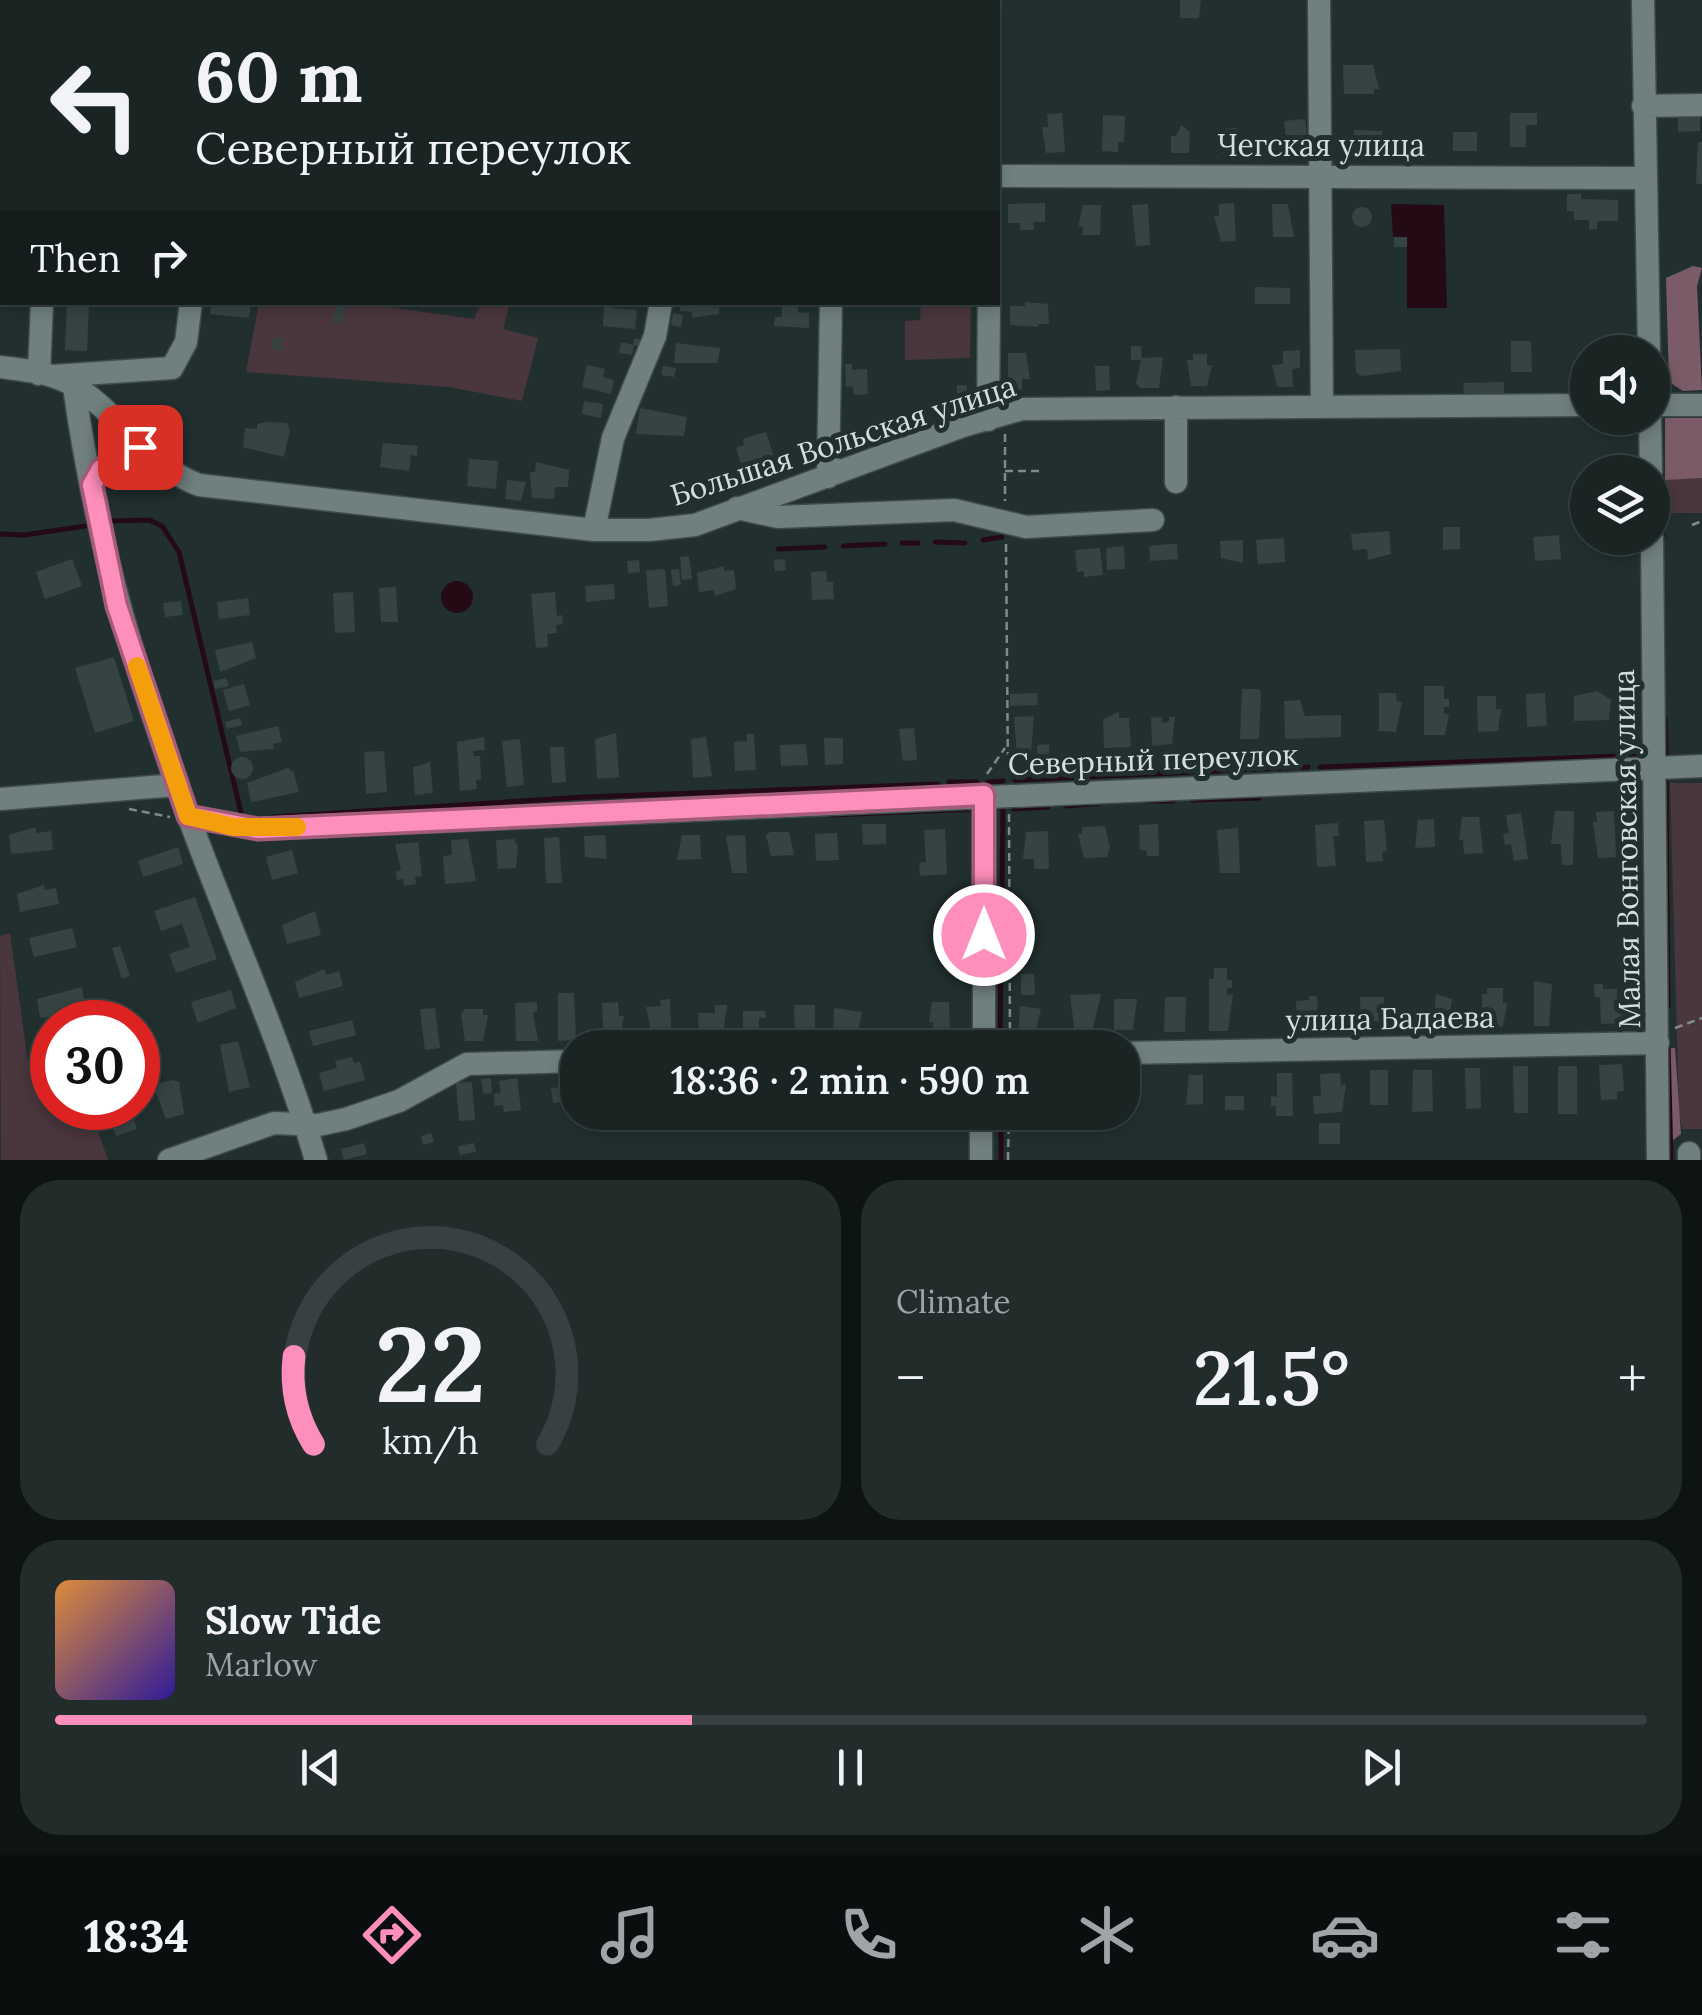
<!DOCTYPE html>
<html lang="en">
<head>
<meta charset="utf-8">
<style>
	:root { --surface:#192423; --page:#222c2b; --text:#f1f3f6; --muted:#9fa4a6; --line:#374141; --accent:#fe8ebb }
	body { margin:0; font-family:Lora,serif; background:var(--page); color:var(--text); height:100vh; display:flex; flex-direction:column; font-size:38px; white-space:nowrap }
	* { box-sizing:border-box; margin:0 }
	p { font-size:32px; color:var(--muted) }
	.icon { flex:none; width:55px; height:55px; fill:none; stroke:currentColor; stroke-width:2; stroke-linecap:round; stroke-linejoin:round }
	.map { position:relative; height:1160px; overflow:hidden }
	.details { display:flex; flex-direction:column; gap:20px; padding:20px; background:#0e1413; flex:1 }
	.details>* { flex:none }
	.banner { position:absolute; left:0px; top:0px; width:1000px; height:305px; box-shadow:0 5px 15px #0003,0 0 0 2px var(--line); background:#192423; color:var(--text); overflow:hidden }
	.tools { position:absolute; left:1570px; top:335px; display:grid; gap:20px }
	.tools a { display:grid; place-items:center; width:100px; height:100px; border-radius:50%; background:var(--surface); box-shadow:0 5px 15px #0003,0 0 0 2px var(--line); font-size:50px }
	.speed { position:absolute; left:30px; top:1000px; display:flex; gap:20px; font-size:50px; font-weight:700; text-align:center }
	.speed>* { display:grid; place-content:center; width:130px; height:130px; border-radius:50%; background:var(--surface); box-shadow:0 5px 15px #0003,0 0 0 2px var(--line); line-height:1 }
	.speed .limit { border:15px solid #d22; background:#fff; color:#111 }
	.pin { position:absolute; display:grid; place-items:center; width:85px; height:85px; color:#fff; margin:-42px; border-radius:20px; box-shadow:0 5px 15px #0006 }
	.me { position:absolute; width:110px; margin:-55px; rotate:0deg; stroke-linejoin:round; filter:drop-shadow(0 0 8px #0008) }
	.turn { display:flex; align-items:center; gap:35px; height:210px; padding:0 30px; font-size:45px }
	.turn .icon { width:130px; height:130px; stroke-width:2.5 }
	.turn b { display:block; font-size:70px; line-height:85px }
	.then { display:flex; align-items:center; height:95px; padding:0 30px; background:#0003; gap:20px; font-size:38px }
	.big { font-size:75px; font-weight:600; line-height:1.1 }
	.details .widget { flex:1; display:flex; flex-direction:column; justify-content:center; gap:15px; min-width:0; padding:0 35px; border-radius:40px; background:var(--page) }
	.details .dial { align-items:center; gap:0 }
	.dial svg { height:260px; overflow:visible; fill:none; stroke:var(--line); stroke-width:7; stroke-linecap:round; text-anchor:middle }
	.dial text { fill:var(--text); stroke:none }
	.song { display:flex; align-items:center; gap:30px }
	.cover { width:120px; height:120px; border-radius:15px; background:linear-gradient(135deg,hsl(30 70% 55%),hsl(250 70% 35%)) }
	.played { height:10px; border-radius:5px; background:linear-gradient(90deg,var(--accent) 40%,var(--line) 40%) }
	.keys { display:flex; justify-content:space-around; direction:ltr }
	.heat { display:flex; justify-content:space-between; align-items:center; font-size:55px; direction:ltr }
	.details .tiles { flex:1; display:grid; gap:20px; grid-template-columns:1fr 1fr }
	.widget:last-child { grid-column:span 2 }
	.trip { position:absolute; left:560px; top:1030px; width:580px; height:100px; border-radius:40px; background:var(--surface); box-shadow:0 5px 15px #0003,0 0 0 2px var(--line); font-weight:600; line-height:100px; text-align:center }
	.menu { display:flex; height:160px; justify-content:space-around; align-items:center; background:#0a0e0e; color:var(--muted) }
	.menu .icon { width:70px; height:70px }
	.menu .on { color:var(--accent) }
	.menu b { font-size:45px; color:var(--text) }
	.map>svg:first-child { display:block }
	.green { fill:#4a363d }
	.forest { fill:#7b5b67 }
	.water { fill:#230a15 }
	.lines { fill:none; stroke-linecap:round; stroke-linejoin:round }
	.stream { stroke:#230a15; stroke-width:5 }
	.building { fill:#354443 }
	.minor-casing { stroke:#3f4b4a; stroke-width:25 }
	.path { stroke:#7e8a89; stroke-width:2.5; stroke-dasharray:8 5; stroke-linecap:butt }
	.minor { stroke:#70807f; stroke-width:22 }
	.route-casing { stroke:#a55c7a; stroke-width:25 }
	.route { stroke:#fe8ebb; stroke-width:18 }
	.slow { stroke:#f59e0b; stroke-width:18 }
	.labels { text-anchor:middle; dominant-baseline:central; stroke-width:10; stroke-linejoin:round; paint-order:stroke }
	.street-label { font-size:30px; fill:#d5dedd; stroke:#21302f }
</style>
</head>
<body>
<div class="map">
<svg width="1702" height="1160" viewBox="0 0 1702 1160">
	<rect width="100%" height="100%" fill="#21302f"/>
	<path class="green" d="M303,0h304l-304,2z
		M617,0h353v2h-354z
		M259,303h100l115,16 7,-16h29l-7,26 35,9 -16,63 -73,-14 -203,-15z
		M921,303h50l-1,55 -65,2v-39l15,-1z
		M1665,418h37v95h-37z
		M1670,783h32v346h-20l-3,-19z
		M10,933l18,129 24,-3v49h38l18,52h-107l-1,-224z"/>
	<path class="forest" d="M1693,266l9,2 -5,18 5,104 -19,1 -14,-9 -3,-104z
		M1665,418h37v60l-37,2z
		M1665,1048h10l6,86 -9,7 -11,-5z"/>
	<path class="water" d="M1391,204l53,1 3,103h-40v-71h-14z
		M441 597a16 16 0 1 1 32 0a16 16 0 1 1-32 0Z"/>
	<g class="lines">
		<path class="stream" d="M973,0v2
			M1658,352l2,47
			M1661,475v37
			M110,521l39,-1 13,6 17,26 63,265
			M1662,526v12
			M0,534l24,1 62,-9
			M983,540l19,-3
			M935,542l30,1
			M902,543h16
			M843,546l42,-2
			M778,549l47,-2
			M1665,719l1,37
			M1320,767l328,-12
			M1015,780l293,-13
			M1666,781l2,226
			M949,782h28
			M988,782l15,-1
			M1192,800l67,-2
			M1146,801h27
			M1066,806l34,-3
			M1014,809l34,-2
			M830,815l147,-6
			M272,817l312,-20 354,-13
			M1668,1043l3,117
			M1000,1045l3,-236
			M1001,1160v-48"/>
	</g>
	<path class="building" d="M1180,0h21l-2,18h-19z
		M1343,65h30l6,24h-5v5h-30z
		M1062,113l3,39 -19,1 -4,-26h6l-1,-13z
		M1510,113h27v12h-11v22h-16z
		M1103,115l22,1 -1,26h-6v10l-16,-1z
		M1700,117v14l-22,1v-14z
		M1305,119l2,17 -21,2 -2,-17z
		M1181,125l9,7 -1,21h-18v-17h5z
		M1237,128l4,25h-19v-24z
		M1354,130l28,1v21h-42l1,-16 13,1z
		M1453,132h24v19h-24z
		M1698,142h4v42h-6z
		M1567,194h14v5l37,1v21h-21v8h-8v-9h-15v-9h-7z
		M1045,203v19h-12l1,8h-14v-7h-12v-19z
		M1234,203l2,38 -15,1 -7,-26h5v-12z
		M1148,204l2,41 -14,1 -4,-41z
		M1272,204h16l6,33h-21z
		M1083,205h18l-1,30h-18l1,-8h-5z
		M1352 217a10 10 0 1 1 20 0a10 10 0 1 1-20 0Z
		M1394,237h13v10h-13z
		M1255,287l35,1v16h-35z
		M211,302h40l-2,16 -39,-4z
		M337,302h9l-4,22 -9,-2z
		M680,302h39v12l-27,4v-6l-12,-1z
		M1025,302l23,2 1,20h-11v3l-28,-2v-19h15z
		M67,303l22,1 -2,47 -22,-1z
		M604,303l9,1 -1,4 25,2 -2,19 -32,-3z
		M782,305l16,1v6l11,1v15l-35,-2 1,-9h7z
		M673,313l10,2 -2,12 -10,-2z
		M273,337l9,1 -1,13 -9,-1z
		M634,338l10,2 -1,7 -9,-2 -2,10 -13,-2 2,-11 12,3z
		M1511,341h20l1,31h-21z
		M676,343l44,5 -2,15h-44z
		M1131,346h10l1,12 21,-1 -4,31h-19l-4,-5 5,-23h-10z
		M1400,349l1,22 -40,5 -5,-4 -1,-22z
		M1300,350v18l-8,1 1,18h-16l-5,-22 11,-1v-13z
		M1581,350h7v28l-11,1z
		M1008,353h18l4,26h-8v11h-14z
		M1193,354h14v11h5l-5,21h-16l-4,-26h6z
		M845,364h7v6l15,-1 1,25 -14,1 -1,-9 -7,1z
		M587,365l18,4 -2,8 11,3 -3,14 -29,-7z
		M663,366l13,2 -2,9 -13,-2z
		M1095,366h14l1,24 -14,1z
		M1504,382v11l-40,1 -1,-11z
		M957,385h10v16h-10z
		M584,401l19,3 -2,14 -19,-4z
		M640,408l47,9 -3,19 -48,-2z
		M268,422l19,1 3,7 -6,27 -41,-10 2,-19 12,1v-5z
		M766,432l9,28 -24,7 -2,-6 -8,2 -5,-15 8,-3 -1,-6z
		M383,443l35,3 -1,10 -6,-1 -2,16 -29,-4z
		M469,459l29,2 -2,28 -29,-3z
		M536,462l33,8 -1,17h-13l-1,12 -22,-1 -2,-26h5z
		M507,480l19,2 -5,19 -16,-2z
		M1443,527h17v22l-17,1z
		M1389,531l2,23 -23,6 -1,-11 -14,1 -2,-16z
		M1559,535l2,24 -26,2 -2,-24z
		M1284,538l1,24 -27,2 -2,-24z
		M1243,540v23l-22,-5 -1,-17z
		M1170,544h7l1,15 -28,2 -1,-15z
		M1124,546l1,23 -18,1 -1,-22z
		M1100,548l3,27 -19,2v-6l-7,1 -2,-22z
		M689,556l3,23 -10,1 -2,-23z
		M72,559l10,27 -37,13 -9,-27z
		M785,559l1,11 -11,1 -1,-11z
		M639,560l1,12 -12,1 -1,-12z
		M724,566v5l10,-1 2,19 -21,7 -1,-6 -15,2 -2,-19z
		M665,569l3,37 -19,2 -3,-37z
		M679,569l2,16 -8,1 -2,-16z
		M826,571l1,11h6l1,17 -22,1 -1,-28z
		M614,584l1,15 -29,3 -1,-16z
		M396,587l2,35h-17l-2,-34z
		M353,592l2,40 -20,1 -2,-40z
		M555,592l2,24 5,-1 1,9 -7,1 1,8 -10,1 1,13 -12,1 -5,-54z
		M248,598l2,17 -31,4 -2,-17z
		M181,601l2,14 -18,2 -2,-14z
		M252,642l4,16 -36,14 -5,-22z
		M114,657l20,64 -39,12 -20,-65z
		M226,678l3,8 -14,3 -2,-8z
		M244,684l6,21 -21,6 -6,-21z
		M1424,686h20v13h5v8h-5v7h5l-4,21h-21z
		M1242,689h17l2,4 -2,46h-19z
		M1597,691l14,9 -2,20 -35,1v-25z
		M1037,693l1,12 -28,1v-12z
		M1379,693h17l1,8 5,1 -6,30 -17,-1z
		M1545,693l2,33 -20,1 -1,-33z
		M1477,696h19v13h5l-3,22 -20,1z
		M1300,700l5,16 36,-1v22l-56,2 -1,-38z
		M1119,712v6h10l2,29 -27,1 -1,-29z
		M1034,716l-3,37 -14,1 -3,-37z
		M1162,717v6l7,-1v-5h6l-3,27 -20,2 -1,-28z
		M240,718l2,7 -15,4 -2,-7z
		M278,726l4,16 -9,2 1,5 -34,3 -4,-16z
		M914,728l3,32 -14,1 -4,-32z
		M616,733l3,44 -22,2 -2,-40z
		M747,734h7l2,36 -21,1 -1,-29 13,-1z
		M484,737l1,13 -12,1 1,5h6l1,23 -5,1 1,9 -17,2 -3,-49z
		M706,737l6,39 -19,2 -2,-39z
		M824,738h19v26l-18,1z
		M520,739l4,46 -17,2 -5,-46z
		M806,744l2,21 -27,1 -1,-21z
		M1049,744v15l-11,1 -1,-15z
		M550,747h14l2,35 -14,1z
		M384,751l3,41 -21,2 -2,-42z
		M231 768a11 11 0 1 1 22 0a11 11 0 1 1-22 0Z
		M430,762l3,31 -18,2 -2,-28z
		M288,768l6,5 5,19 -48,10 -4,-19z
		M1555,811h19l-1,54h-11l-1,-21h-10z
		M1614,811l2,46 -18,1 -5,-36h4l-1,-10z
		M1521,813l7,46 -14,2 -3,-17 -6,1 -2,-11 6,-1 -3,-18z
		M1462,817h17l4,36 -19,1 -1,-14h-4z
		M1434,819l1,28 -20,1 3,-28z
		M1384,820l3,31 -5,1 1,9 -17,1 -2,-41z
		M1338,823l1,13h-6l3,30 -19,1 -2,-42z
		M862,824h24v20l-23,1z
		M1158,824l1,32h-12l-1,-6h-6l-1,-25z
		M1105,826l5,22 -3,9 -23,1 -6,-24h4v-7z
		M36,827v6l15,-2 2,19 -42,4 -2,-19z
		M1238,828l2,45h-20l-3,-43z
		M945,829l2,45 -27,2 -1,-13 7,-1 -2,-32z
		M1048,831l1,38h-15v-10h-11l3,-27z
		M770,832h19l5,23 -23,1 -5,-21z
		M837,833l2,27 -23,1 -1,-27z
		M605,835l2,24 -22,-2 -1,-21z
		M682,835h18l1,24 -24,1z
		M745,835l2,38h-15l-6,-37z
		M559,837l3,46h-16l-2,-45z
		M468,839l8,42 -31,3 -2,-28 9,-1 -1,-15z
		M514,839l4,8 -2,21 -18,1 -2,-29z
		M418,842l4,34 -7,1 1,7 -12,2 -1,-7 -6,1 -1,-9 5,-1 -6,-26z
		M178,847l5,17 -40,13 -5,-16z
		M292,850l6,23 -26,7 -6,-23z
		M44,885l1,5 11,-2 3,16 -39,8 -3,-18z
		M195,897l22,62 -41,14 -7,-19 21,-7 -8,-23 -21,7 -7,-20z
		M315,911l6,24 -34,9 -5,-19z
		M72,928l5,19 -43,10 -5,-19z
		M120,946l10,30 -8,3 -10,-31z
		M1214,968h13v12h5v8h-5v7l6,-1 -5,37h-19v-52h5z
		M324,969l2,6 13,-4 4,15 -44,12 -4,-16z
		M1021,974h13l1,21h-14z
		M1534,981l18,3 -3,42h-15z
		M1594,984h9v5h14v12l11,1 -5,21 -22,1 -1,-27h-5z
		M82,987l4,24 -46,7 -3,-19z
		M1487,988h16v15h4l-4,24 -21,-1v-32h5z
		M231,990l5,18 -38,15 -7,-21z
		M558,993h16l2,47 -18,1z
		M1101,994l-9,39 -17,1 -5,-39z
		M1436,994l16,5 -4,28h-15z
		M1309,996h7l2,6 -4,29h-17l-1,-30 13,-1z
		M1165,997h21l-1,35h-21z
		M1360,997h24v24h-23z
		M670,999l1,31h5v10l-23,1 -7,-34 15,-1 -1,-6z
		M1114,999h23l-4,31h-19z
		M537,1002v9l-4,1 5,29h-22l-1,-38z
		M618,1002l1,14h5l-4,24 -16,1 -2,-38z
		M932,1002h17l1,35 -17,1v-16h-4z
		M715,1005h12l-5,38 -23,1 -1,-31h17z
		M794,1005h21v35h-20z
		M1020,1006l21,3 -6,24 -17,1z
		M435,1008l5,40 -15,2 -5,-41z
		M834,1008l28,4 -5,25h-24z
		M465,1009h18v6h5l-5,26h-18l-4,-27z
		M743,1011h22l1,7h-7v24h-16z
		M352,1020l4,15 -43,11 -4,-15z
		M52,1036v18l-3,1 -3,-18z
		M238,1041l12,46 -21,5 -9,-47z
		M352,1057l2,6 6,-1 5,18 -41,11 -5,-18 18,-5 -2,-7z
		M1622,1064l2,27 -7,1v7l-16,1 -2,-35z
		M1513,1066h15v47h-14z
		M1558,1066h19v48h-19z
		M1465,1068h15l1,40 -15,1z
		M1370,1070h18v35h-18z
		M1413,1070h19l1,41 -21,1z
		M1277,1073h15l1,43h-17v-10h-5v-10l6,1z
		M1340,1073l1,12 5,-1 -4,28 -28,2 -1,-18h8l-1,-22z
		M1189,1075h14v29l-17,1z
		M491,1078l1,15 -9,1 -2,-15z
		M517,1078l4,32 -17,2 -1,-7 -8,1 -1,-12 7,-1 -2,-12z
		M173,1080l6,2 5,32 -18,5 -13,-34z
		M472,1082l3,38 -16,1 -3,-38z
		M561,1087l2,15 -10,1 -2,-15z
		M1225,1096h19v14h-19z
		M130,1108l7,21 -21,7 -10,-27z
		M687,1112h19v10l-19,-1z
		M781,1112h20v14l-21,-1z
		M824,1112h19v8h-19z
		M873,1112h16l1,9h-17z
		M1319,1123h21v21h-21z
		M431,1133l3,9 -11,3 -2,-9z
		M364,1143l3,11 -23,6 -3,-11z
		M474,1143l2,9 -16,3 -2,-9z"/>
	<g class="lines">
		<defs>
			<path id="minor" d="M1319,0l3,407
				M1643,0l6,352
				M49,2v-2
				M695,2v-2
				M1643,106l59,-1
				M0,170l2,1
				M998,176l647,2
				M0,367c23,3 48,5 69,16 48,26 76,82 130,102l395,45h55l46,-5 268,-99 59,-17 566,-4
				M39,374l3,-72
				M53,376l119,-8 14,-26 5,-40
				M74,386c20,148 63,292 115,432 42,114 93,226 127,342
				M1652,405h50
				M1176,407v75
				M1650,418l1,54
				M988,420l1,-118
				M828,477l3,-175
				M92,485l9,-16 39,-22
				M737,508l41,9 176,-7 72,17 127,-7
				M594,530l19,-92 42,-102 6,-34
				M1652,538l6,622
				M984,795v253
				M0,799l177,-14
				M188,816l70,13 1444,-63
				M1122,1053l536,-10
				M981,1112v48
				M169,1160l105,-37 44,2 28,-6 53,-18 68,-37 111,-3
				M1689,1160v-7"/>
		</defs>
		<use href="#minor" class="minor-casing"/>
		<path class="path" d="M1005,434v67
			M1005,471h34
			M1692,525l10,-4
			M1006,544l2,232
			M987,774l18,-26
			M129,809l41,8
			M1009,814l1,234
			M1675,1028l27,-10
			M1008,1160l1,-48"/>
		<use href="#minor" class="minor"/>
	</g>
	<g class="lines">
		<defs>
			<path id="route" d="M140,447l-39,22 -9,16 25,121 71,210 70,13 726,-34v140"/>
		</defs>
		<use href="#route" class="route-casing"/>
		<use href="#route" class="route"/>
		<path class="slow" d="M137,666l51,150 46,11h63"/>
	</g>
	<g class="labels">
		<g class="street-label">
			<text x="1321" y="145">Чегская улица</text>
			<text transform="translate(843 440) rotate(-18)">Большая Вольская улица</text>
			<text transform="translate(1153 759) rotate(-2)">Северный переулок</text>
			<text transform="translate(1626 849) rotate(-91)">Малая Вонговская улица</text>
			<text transform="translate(1390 1018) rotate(-1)">улица Бадаева</text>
		</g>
	</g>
</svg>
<div class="tools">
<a><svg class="icon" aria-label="sound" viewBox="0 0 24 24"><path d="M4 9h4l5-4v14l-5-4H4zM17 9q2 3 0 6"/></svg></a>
<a><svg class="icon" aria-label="layers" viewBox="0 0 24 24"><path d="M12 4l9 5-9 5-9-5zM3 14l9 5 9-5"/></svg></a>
</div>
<div class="speed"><div class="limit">30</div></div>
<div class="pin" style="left:140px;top:447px;background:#d93025"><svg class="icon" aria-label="arrive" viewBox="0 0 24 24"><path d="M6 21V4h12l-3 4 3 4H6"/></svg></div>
<svg class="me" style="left:984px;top:935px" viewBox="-20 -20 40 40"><circle r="17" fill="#fe8ebb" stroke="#fff" stroke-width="3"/><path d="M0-11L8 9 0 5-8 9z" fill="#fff"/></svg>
<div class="trip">18:36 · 2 min · 590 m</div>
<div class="banner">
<div class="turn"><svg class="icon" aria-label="left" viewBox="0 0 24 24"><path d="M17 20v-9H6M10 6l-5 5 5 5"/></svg><div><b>60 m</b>Северный переулок</div></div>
<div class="then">Then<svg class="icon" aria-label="right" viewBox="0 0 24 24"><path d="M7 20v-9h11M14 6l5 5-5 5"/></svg></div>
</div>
</div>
<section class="details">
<div class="tiles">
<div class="widget dial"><svg viewBox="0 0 100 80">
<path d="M14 69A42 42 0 1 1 86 69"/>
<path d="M14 69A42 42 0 0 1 8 42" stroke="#fe8ebb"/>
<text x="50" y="56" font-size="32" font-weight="700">22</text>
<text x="50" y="72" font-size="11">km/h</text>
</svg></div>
<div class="widget"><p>Climate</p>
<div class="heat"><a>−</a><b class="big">21.5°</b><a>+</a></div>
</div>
<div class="widget">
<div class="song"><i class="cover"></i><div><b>Slow Tide</b><p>Marlow</p></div></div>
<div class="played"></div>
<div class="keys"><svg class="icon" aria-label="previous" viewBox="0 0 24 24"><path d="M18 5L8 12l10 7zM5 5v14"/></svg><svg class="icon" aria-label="pause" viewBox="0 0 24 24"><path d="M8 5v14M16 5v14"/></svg><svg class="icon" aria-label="next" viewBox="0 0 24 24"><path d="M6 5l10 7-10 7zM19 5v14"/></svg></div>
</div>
</div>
</section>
<nav class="menu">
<b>18:34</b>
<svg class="icon on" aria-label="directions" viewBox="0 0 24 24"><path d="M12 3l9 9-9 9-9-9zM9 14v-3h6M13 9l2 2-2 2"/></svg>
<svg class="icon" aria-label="music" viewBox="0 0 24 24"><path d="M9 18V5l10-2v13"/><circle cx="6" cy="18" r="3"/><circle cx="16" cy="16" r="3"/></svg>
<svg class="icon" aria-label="phone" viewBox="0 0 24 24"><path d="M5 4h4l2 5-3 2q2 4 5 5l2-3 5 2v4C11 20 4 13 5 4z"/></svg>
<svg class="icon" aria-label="climate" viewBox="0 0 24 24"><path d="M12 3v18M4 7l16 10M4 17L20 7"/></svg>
<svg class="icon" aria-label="car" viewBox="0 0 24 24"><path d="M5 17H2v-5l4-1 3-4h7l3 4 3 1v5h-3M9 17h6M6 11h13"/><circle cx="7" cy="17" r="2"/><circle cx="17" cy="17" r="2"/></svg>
<svg class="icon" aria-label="filters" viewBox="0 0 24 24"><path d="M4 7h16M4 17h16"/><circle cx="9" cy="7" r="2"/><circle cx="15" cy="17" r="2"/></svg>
</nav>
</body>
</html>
